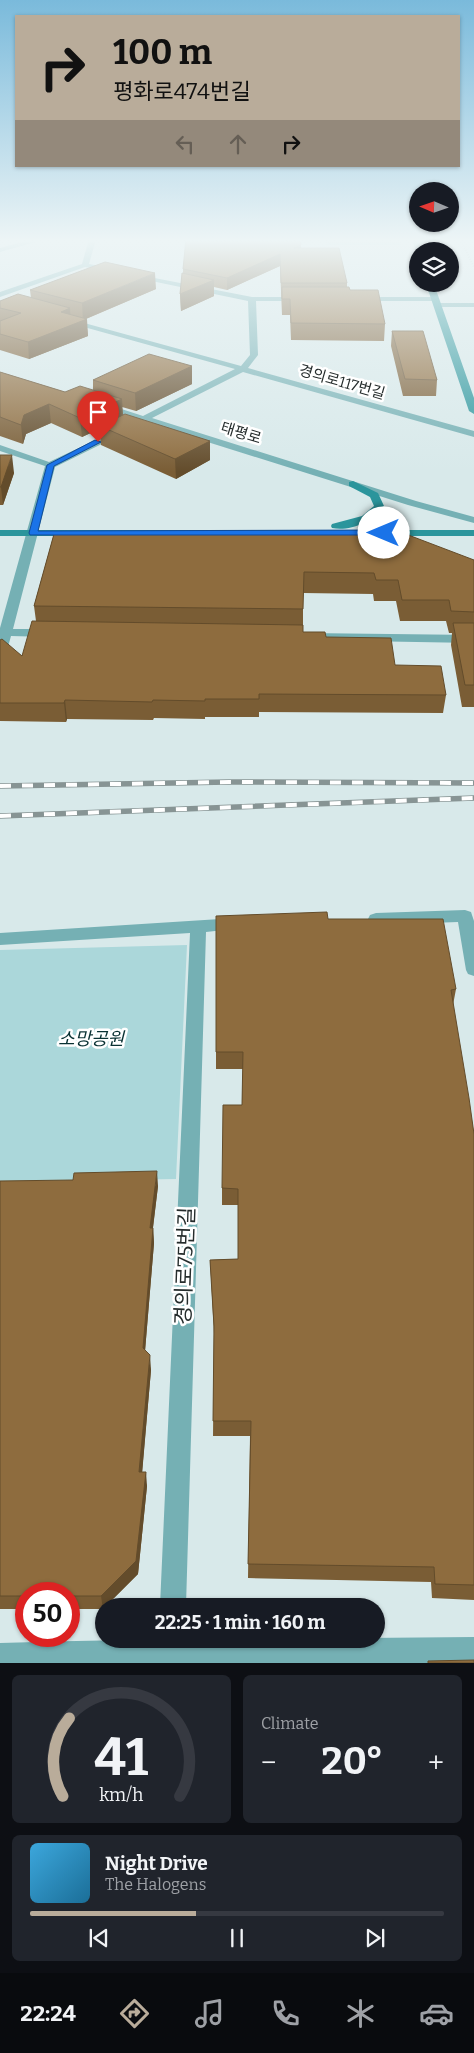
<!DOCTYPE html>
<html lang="en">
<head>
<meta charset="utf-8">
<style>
	:root { --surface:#171b24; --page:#20242c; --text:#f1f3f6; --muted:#9ea1a6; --line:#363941; --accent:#b9ac9a }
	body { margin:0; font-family:Bitter,"Noto Sans KR",serif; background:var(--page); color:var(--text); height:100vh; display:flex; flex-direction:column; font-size:19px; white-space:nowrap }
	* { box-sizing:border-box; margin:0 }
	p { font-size:16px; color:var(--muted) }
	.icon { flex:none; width:28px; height:28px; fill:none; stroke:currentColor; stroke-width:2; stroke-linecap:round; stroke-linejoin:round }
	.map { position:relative; height:1663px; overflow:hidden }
	.drawer { display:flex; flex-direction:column; gap:12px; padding:12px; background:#0d0f14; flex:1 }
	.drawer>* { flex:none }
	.guide { position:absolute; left:15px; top:15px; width:445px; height:152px; border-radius:0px; box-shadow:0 1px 4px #0004; background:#b9ac9a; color:#111; overflow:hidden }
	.needle { width:32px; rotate:272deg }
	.controls { position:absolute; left:409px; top:182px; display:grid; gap:10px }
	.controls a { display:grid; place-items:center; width:50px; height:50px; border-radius:50%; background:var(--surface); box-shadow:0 1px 4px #0004; font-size:25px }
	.speed { position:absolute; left:15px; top:1582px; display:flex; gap:10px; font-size:25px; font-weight:700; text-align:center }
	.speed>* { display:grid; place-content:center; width:65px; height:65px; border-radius:50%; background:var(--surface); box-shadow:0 1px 4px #0004; line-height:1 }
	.speed .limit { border:8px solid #d22; background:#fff; color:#111 }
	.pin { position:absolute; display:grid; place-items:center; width:42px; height:42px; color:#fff; margin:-51px -21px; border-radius:50% 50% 50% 0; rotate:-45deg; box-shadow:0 0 5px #0007 }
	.pin .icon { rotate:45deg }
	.me { position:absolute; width:55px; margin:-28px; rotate:270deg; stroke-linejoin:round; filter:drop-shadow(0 0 4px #0008) }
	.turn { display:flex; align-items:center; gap:18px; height:105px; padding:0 15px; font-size:22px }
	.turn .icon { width:65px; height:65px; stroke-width:2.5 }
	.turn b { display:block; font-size:35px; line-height:42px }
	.lanes { display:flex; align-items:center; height:48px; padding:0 15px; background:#0003; justify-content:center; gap:25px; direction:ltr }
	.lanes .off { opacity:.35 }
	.big { font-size:38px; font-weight:700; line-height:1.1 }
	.drawer .card { flex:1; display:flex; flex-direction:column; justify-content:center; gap:8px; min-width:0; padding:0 18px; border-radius:8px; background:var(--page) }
	.drawer .dial { align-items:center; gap:0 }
	.dial svg { height:130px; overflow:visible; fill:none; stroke:var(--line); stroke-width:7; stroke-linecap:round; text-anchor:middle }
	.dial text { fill:var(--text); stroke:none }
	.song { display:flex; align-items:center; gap:15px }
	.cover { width:60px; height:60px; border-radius:8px; background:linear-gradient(135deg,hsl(200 70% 55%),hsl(200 70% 35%)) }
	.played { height:5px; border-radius:2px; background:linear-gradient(90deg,var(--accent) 40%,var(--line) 40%) }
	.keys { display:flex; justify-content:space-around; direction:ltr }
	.heat { display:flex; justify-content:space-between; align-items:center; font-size:28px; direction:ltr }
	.drawer .tiles { flex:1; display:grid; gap:12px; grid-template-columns:1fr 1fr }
	.card:last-child { grid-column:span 2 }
	.trip { position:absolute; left:95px; top:1598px; width:290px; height:50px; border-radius:25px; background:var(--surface); box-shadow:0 1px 4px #0004; font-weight:700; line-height:50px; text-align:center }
	.menu { display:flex; height:80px; justify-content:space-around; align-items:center; background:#090b0e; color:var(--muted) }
	.menu .icon { width:35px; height:35px }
	.menu .selected { color:var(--accent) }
	.menu b { font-size:22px; color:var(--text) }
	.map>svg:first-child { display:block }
	.green { fill:#abd7da }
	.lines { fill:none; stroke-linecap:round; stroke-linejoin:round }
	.path { stroke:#98a6a6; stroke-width:2; stroke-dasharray:0.5 2; stroke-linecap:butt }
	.lane { fill:#75b0b4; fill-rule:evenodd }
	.street { fill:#75b0b4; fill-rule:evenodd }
	.secondary { fill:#2b959c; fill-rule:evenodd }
	.rail-casing { stroke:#879494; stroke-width:5.5 }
	.rail { stroke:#fff; stroke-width:4; stroke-dasharray:11; stroke-linecap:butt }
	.wall { fill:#7a5d35 }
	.shaded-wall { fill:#634c2b }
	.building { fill:#8e6c3e; stroke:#634c2b }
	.route { fill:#1a73e8; stroke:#114b97 }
	.labels { text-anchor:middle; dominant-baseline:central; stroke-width:5; stroke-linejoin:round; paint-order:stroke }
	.far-street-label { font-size:15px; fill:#252c2c; stroke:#fff }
	.park-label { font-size:18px; font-style:italic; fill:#093133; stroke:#fff }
	.near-street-label { font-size:21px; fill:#252c2c; stroke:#fff }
</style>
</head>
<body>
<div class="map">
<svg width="474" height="1663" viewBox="0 0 474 1663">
	<rect width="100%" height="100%" fill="#d8e9ea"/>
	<path class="green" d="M326,239h73l2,6h-74z
		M187,945l-11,234 -176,3v-232z"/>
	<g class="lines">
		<path class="path" d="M460,239l14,28"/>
		<path class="lane" d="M33,239h13l-46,13v-4z
			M434,303h40v4h-40z"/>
		<path class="street" d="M89,239h7l-7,25 26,5v4l-30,-6 -85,30v-5l82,-28z
			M134,274l118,23h53l1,2 -4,2h-46l2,54 -10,13 226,63v6l-231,-65 -91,46 264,83 58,16v6l-66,-18 -264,-83h-6l-1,-2 -37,-12 -2,-2 5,-3 40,13 92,-47 -169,-47v-4l175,48 9,-11 -2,-54 -111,-23 -4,-2z
			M357,297h78l4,2 -4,2h-75l-4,-2z
			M119,429l3,1v4l-67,33 -42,162h35l6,4 -6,4 -37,-1 -5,18 -6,4v-30l45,-162 -45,-15v-6l49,17z
			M306,633l168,2v8l-172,-3 -2,-3 2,-3z
			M465,910l6,2 3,9v55l-6,-2 -2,-4 -8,-48 -82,3 -6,-2 -2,-4 2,-4 6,-2z
			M236,918l6,2 2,4 -2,4 -36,4 -20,674h-26l30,-673 -190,12v-12z
			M474,1637v26h-474v-20c158,-5 316,-4 474,-6z"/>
		<path class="secondary" d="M411,239h7l4,12 -5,1z
			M426,284h8l40,114v16l-5,-3z
			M353,481l25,12 6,13c-10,15 -34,26 -52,22l-1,-2 1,-2 30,-8 12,-10 -4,-9 -21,-11v-4z
			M0,530h474v6h-474z"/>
		<defs>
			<path id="rail" d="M0,786l229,-4 245,1
				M0,816l474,-18"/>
		</defs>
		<use href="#rail" class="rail-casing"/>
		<use href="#rail" class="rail"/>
	</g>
	<path class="wall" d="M301,245v3l46,35v4l3,3 35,34 -1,17 -93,-1 -1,-25h-8l-2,-49 -53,24 -13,-3v9l-33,15 -1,-17 3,-20v-5z
		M156,289l-70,30 2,17 -59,23 -29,-9v-49l31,-3 -1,-8z
		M392,331l45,49 -1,16h-33l-12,-50z
		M192,366v18l-56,27 -14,-4 1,8 87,26v19l-34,19 -75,-34 -1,-11 -3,1v-5l-15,7 -31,-14 -25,11 -3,10 -23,-8v-64l65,20 28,-2v-10z
		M0,455l14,18 -11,32h-3z
		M54,534l420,26v147h-12l-11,-62 1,-12h-3l-3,-12h-46l-4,-20h-22l-1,-7 -70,-1v39l23,5 69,28 51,30 -3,18 -184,-1v5h-54v2l-51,-1 -1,2 -86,-1 -1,3 -66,-1v-81l22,16 14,-35 -2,-15z
		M328,919l128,70 -3,16 21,129v466l-42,-2 -1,-16 -183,-4 2,-142h-37l1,-102 -4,-74 28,-1v-54h-16v-17l20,-83 1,-36h-27v-17z
		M0,1181l158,5 -5,42 1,15 -9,108 6,19 -9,102 5,14 -9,88 -35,35h-34v-15h-43v15h-26z"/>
	<path class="shaded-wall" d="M280,254v12l-53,24v-12z
		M155,273l1,16 -73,31 -1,-17z
		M214,280v16l-33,15 -1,-17z
		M70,308l1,17 16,-6 1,17 -59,23 -1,-17 33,-30z
		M192,366v18l-56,27 -1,-18z
		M122,399l1,18 -23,9v8l-3,1v-5l-15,7 -2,-19z
		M49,404l2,19 -25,11 -3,10 -2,-19 3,-10z
		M210,441v19l-34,19 -1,-20z
		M12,455l2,18 -11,32 -2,-18z
		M65,700l2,19 -1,3 -2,-19z
		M157,1171l1,15 -7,57 -1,-15z
		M153,1228l1,15 -10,120 -1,-15z
		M150,1355l1,15 -10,116 -2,-14z
		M146,1472l1,14 -9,88 -32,32h-2l-1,3 -2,-13z"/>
	<path class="building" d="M186,239h114l1,6 -7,3h45l8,35h-66l-1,-29 -53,24 -44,-9z
		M105,262l50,11 -73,30 -52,-13z
		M182,273l32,7 -34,14z
		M282,287h67l1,3h28l7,34 -94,-1 -1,-24h-8z
		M18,294l52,14 -9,4 26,7 -59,23 -28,-8v-13l21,-8 -21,-5v-7z
		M392,331h31l14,49 -32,-1z
		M149,354l43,12 -57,27 -42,-13z
		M0,372l65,20 15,-6 42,13 -18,8 7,2 -15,7 2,-7 -18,9 -31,-14 -25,11 -3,10 -21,-8z
		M125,414l85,27 -35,18 -75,-33z
		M0,455h12l-11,32h-1z
		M403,533l71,27v52l-23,-1 -2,-11h-47l-4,-20h-22l-2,-7 -70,-1 -1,37 -269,-3 20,-72z
		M32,621l271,4v7h22l1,5 65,1 4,27 46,1 5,29 -187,-1v5h-54v2l-52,-1 -1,2 -87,-2 -1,3h-64v-63l2,-1 20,17z
		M453,623h21v62h-9z
		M327,912l1,7h115l13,70 -5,1 18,108 5,36v451l-39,-1 -1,-17 -186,-3 3,-143h-38l1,-95 -4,-66 28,-1v-70l-16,-1 1,-83h19l1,-53h-27v-136z
		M157,1171l-7,57h3l-10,120 7,7 -11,117h7l-10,89 -35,35h-32v-2h-43v2h-26v-415l73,-1 1,-7z
		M474,1660v3h-46v-2z"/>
	<linearGradient id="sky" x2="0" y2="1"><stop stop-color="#7abadb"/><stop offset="0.51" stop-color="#edf5f6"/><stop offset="1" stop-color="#edf5f6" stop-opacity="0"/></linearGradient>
	<rect width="474" height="472" fill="url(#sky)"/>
	<path class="route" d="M95,440l6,2 -47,24 -16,65 346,-1 4,3 -4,2h-354l-1,-2 18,-68z"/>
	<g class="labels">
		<g class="far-street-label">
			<text transform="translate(342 382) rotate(16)">경의로117번길</text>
			<text transform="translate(241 433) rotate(17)">태평로</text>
		</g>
		<g class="park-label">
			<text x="91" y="1039">소망공원</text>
		</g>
		<g class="near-street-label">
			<text transform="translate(185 1266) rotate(-88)">경의로75번길</text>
		</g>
	</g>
</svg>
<div class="controls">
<a><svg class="needle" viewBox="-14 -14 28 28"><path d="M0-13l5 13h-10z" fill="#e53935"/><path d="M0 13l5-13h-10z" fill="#9ea1a6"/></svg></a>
<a><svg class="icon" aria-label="layers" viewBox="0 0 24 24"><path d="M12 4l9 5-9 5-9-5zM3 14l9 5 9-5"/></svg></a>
</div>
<div class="speed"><div class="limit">50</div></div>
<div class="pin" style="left:98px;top:442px;background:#d93025"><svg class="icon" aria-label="arrive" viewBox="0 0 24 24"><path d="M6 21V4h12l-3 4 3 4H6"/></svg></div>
<svg class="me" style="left:384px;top:533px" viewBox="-20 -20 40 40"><circle r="19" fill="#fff"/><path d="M0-13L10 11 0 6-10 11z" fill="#1a73e8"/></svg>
<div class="trip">22:25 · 1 min · 160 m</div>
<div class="guide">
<div class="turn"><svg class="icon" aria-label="right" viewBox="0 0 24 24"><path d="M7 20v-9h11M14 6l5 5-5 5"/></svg><div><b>100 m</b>평화로474번길</div></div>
<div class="lanes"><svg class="icon off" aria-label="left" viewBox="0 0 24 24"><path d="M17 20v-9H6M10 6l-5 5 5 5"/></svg><svg class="icon off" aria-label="ahead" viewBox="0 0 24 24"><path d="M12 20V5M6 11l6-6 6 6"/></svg><svg class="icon" aria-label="right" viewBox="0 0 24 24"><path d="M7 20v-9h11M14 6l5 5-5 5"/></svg></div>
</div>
</div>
<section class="drawer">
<div class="tiles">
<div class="card dial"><svg viewBox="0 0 100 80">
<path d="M14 69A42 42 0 1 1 86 69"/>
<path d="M14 69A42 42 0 0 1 18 21" stroke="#b9ac9a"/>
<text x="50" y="56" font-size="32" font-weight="700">41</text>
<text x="50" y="72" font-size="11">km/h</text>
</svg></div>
<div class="card"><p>Climate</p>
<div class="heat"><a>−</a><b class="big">20°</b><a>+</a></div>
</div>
<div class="card">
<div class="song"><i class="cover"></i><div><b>Night Drive</b><p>The Halogens</p></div></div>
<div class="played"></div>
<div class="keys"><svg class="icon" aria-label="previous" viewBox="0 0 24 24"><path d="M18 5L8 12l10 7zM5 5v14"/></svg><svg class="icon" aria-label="pause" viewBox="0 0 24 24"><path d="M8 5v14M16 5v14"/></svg><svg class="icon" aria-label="next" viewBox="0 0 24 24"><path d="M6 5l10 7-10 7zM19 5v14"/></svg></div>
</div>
</div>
</section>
<nav class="menu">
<b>22:24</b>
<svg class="icon selected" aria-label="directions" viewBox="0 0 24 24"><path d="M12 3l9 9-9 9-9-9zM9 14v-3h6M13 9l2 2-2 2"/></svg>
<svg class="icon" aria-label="music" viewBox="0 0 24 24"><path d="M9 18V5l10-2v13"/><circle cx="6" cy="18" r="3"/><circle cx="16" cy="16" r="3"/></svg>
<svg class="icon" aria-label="phone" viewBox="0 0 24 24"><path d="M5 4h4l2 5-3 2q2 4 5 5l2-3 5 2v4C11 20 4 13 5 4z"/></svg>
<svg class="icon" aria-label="climate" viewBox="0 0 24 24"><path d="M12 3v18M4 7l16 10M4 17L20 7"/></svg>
<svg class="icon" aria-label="car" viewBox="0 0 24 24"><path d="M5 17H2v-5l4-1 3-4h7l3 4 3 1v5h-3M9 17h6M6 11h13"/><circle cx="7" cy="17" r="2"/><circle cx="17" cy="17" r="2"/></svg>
</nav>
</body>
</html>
